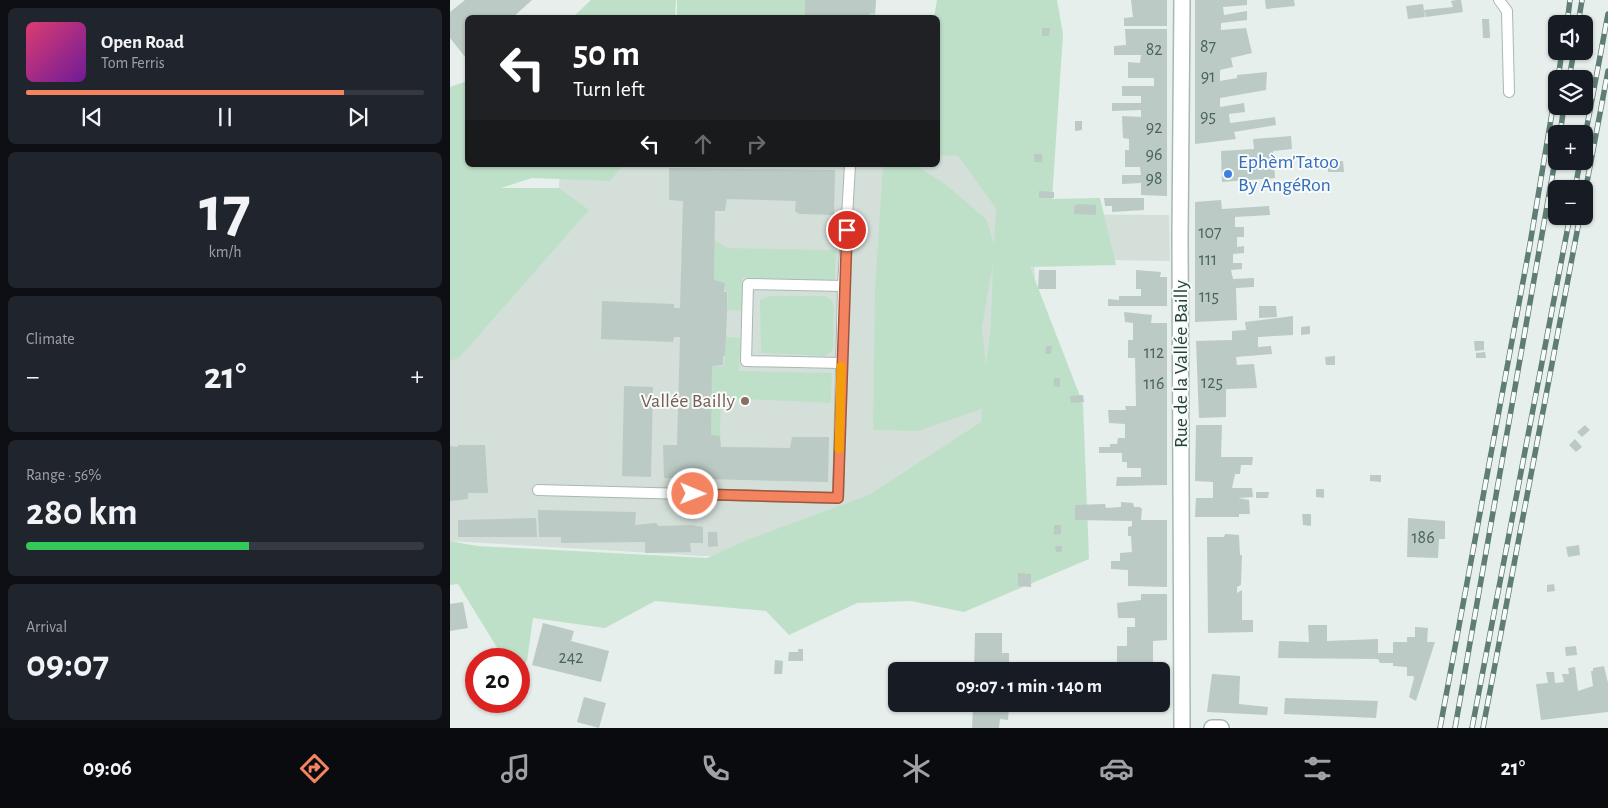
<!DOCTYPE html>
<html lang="en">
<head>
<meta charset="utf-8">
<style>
	:root { --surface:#171b24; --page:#20242c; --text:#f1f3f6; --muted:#9ea1a6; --line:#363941; --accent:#f4845f }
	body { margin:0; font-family:"Alegreya Sans",sans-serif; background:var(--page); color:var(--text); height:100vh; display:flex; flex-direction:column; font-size:19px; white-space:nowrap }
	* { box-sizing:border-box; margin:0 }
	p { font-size:16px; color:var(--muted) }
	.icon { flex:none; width:28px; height:28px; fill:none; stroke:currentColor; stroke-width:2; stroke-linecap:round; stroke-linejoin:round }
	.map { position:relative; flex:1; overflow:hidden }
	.side { display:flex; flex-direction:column; gap:8px; padding:8px; background:#0d0f14; width:450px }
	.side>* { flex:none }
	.banner { position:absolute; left:15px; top:15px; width:475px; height:152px; border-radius:8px; box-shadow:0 1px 4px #0004; background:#202124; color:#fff; overflow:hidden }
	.tools { position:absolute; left:1098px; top:15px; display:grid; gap:10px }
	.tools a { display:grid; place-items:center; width:45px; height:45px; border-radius:8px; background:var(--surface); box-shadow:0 1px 4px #0004; font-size:25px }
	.speed { position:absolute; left:15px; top:648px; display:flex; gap:10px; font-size:25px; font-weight:700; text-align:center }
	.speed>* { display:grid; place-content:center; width:65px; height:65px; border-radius:50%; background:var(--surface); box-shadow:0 1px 4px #0004; line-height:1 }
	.speed .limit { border:8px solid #d22; background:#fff; color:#111 }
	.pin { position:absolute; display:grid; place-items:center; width:42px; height:42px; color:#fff; margin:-21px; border:2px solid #fff; border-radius:50%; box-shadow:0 1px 5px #0007 }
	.me { position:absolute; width:55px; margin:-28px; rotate:91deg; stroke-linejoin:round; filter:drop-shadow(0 0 4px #0008) }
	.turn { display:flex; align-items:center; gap:18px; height:105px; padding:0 25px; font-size:22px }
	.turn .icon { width:65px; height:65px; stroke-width:2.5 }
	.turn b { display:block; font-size:35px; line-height:42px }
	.lanes { display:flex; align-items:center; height:48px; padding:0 25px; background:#0003; justify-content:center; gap:25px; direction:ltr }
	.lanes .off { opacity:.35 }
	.big { font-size:38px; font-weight:700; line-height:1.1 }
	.side .card { flex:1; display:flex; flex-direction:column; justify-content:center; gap:8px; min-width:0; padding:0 18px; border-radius:8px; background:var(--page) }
	.side .dial { align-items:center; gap:0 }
	.dial b { font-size:65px; line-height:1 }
	.song { display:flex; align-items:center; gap:15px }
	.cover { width:60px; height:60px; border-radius:8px; background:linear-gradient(135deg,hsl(340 70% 55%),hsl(280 70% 35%)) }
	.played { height:5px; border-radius:2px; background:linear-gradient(90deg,var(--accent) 80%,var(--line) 80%) }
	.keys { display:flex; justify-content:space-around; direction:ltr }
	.heat { display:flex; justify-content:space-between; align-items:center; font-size:28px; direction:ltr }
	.charge { height:8px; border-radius:4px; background:linear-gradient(90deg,#34c759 56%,var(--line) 0) }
	.trip { position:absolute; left:438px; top:662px; width:282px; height:50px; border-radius:8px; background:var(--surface); box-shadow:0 1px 4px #0004; font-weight:700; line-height:50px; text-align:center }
	.menu { display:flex; height:80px; justify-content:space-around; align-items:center; background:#090b0e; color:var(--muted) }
	.menu .icon { width:35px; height:35px }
	.menu .active { color:var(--accent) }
	.menu b { font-size:22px; color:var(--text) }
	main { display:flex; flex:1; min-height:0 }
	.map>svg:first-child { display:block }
	.built { fill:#d4dfda }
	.green { fill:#bfe0c8; fill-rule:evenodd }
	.building { fill:#bbcac4 }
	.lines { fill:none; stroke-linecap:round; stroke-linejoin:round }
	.service-casing { stroke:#a8b8b2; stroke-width:12 }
	.minor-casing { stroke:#a8b8b2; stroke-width:18 }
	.service { stroke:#fff; stroke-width:10 }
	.minor { stroke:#fff; stroke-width:15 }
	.rail-casing { stroke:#5f7d75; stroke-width:5.5 }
	.rail { stroke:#f7fbf9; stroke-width:4; stroke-dasharray:11; stroke-linecap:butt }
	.route-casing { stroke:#9f563e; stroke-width:12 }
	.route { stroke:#f4845f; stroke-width:9 }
	.slow { stroke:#f59e0b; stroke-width:9 }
	.shop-dot { fill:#3f7fe0; stroke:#f7fbf9; stroke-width:2 }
	.education-dot { fill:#8d6e63; stroke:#f7fbf9; stroke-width:2 }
	.labels { text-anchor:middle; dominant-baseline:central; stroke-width:4; stroke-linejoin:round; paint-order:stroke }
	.number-label { font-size:18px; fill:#4a645c }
	.shop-label { font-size:20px; fill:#366cbe; stroke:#f7fbf9; text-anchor:start }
	.street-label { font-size:20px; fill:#24423a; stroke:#f7fbf9 }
	.education-label { font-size:20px; fill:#785e54; stroke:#f7fbf9; text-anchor:end }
</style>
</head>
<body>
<main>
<section class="side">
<div class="card">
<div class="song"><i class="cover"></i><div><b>Open Road</b><p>Tom Ferris</p></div></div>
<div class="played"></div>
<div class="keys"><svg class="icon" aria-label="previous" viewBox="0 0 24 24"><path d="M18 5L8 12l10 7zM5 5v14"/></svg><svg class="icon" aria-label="pause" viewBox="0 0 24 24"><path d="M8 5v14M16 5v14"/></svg><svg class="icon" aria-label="next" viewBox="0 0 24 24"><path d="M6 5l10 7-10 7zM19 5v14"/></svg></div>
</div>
<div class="card dial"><b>17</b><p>km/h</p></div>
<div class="card"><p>Climate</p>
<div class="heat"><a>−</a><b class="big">21°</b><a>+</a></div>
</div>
<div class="card"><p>Range · 56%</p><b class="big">280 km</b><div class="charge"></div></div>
<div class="card"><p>Arrival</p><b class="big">09:07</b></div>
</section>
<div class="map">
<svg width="1158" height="728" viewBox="0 0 1158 728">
	<rect width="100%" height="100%" fill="#e6efeb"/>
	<path class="built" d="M488,126l79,88 152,1 1,46 -136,-2 13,299 -344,-2 -253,-15v-352l109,-1 1,-23h378z"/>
	<path class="green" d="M141,0h85l-1,17h-102z
		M227,0h199l-1,17 -198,1z
		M487,0h120l6,34 -11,165 48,-1 16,67 -86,2 53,137 6,155 -125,53 -53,-11 -54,2 -68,32 -23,-24 -111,-10 -50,27 -72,-10 -6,43 -8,8v-10h-15l-46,-75 -8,1v-44l27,5 230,12 42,-19 120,-44 112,-73 1,-13 -64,22 -45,-1 2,-141 8,-124h32l29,18 42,36 8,25 2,-36 -38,-52 -20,-1v-137l-4,-1zM543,264l-2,59 -5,43 -4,-39z
		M17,81l1,84h155l-13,16 -78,-3 -31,10h58l30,22 -131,149 -8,1v-273z
		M264,240l14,8 108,2 -1,30 -93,-2v33l-15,-1 1,-18 -3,-1v-8l-12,-2z
		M376,296l6,5 2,6 -1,43 -8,6 -64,-3 -1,-53 10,-4z
		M276,337l15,1 -2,33 93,2 -1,30 -110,-5 -1,38 -10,-1 2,-69h12z"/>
	<path class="building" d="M15,0h67l-20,18h-44l-2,40 -16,-20v-26z
		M355,0h71l-1,13h-5v5h-65z
		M681,0h36v26h-43v-8l9,-1z
		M745,0h52v5l-24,2 1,8 23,-4v9l-26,3v7l25,-2 6,25 -21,5 2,9 -13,3v11l17,-3v-3l30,-3 -1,18 -46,8v9l24,-4 1,9 -16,2 1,9 45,-6 1,8 -42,7 2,7 -41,5z
		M815,0h29l1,6 -29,3z
		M1007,0h4l2,12 -37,5 -2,-7 29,-3 -2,-6z
		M973,4l2,13 -17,2 -2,-13z
		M1032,19h7l1,19h-7z
		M592,28h8l-1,8h-7z
		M675,29h42v167l-26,-1v-12l-19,1v-9h19l-1,-8h-15v-17h4v-11l-6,-1 -1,-22 19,1v-7l-29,1v-8h29v-7h-19v-10h32v-8h-26v-16l12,1 1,-8h-27v-9l12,-1z
		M625,121h7v9l-7,1z
		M841,136l1,13 -19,2 2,27 -53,4 -1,-31 33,-2 -1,-10z
		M584,154h8v8h-8z
		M893,161l1,11h-16v-10z
		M219,168l166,2 -1,45 -35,-1 -4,-3 1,-10 -69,-2 -2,12h-10l-1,69 11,3 -1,9h3v20l-2,44h-2v9l-11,1 -1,69 9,1 1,11 69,1 2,-11h37l-1,45 -164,-4 -1,-33h14l3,-108h-6l-1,5 -72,-3 1,-38 72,3v4h6l3,-107 -14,-1z
		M589,191l15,1v6h-15z
		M654,198h40v12l-32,2v-6h-7z
		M771,200l1,9 47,-3 1,9 -35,2v10h9v10h-7v10l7,-1v7l-11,1v9h9v6l-11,1 2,9 21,-1v9l-18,1 1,32 -42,2v-120z
		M629,204l17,1v10l-22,-1v-8z
		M589,270h17v19h-18z
		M686,270l25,2 -1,5h7v29h-59v-7l11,1v-4h22v-7h-5z
		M809,306h17l1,11 -18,1z
		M674,312l28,3 -1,8h16v162l-51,1 1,-9h24v-9h-14v-6h-5v-9h-23v-6h11v-3h7l1,-6h7v-14l-16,-1 -1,-13h18l-1,-4h11l-1,-48h-7v-18h5v-17l-8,-1z
		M843,316v19l-35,2v10l13,-1 1,8 -36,3 1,8 17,-1 3,24 -31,1v28l-27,1 -3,-77 36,-1v-9l14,-1 -1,-8z
		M860,326v8l-9,1v-8z
		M1024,341h10v9l-9,1z
		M596,346h6l-1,8h-6z
		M1035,352l1,6h-10v-5z
		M885,356v9h-9l-1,-8z
		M604,378h6v9l-6,-1z
		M174,386l29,1 -2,90 -29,-1z
		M633,395l1,7 -13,1 -1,-7z
		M746,425h26l-1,32h32l-1,8h-11l-1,9h-5l-3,14h20l1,9 -15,1 11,2 1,14h-11v3h-44l1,-19h17v-16l-18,-1z
		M1135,425l5,5 -8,7 -5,-5z
		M1125,439l7,8 -6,5 -7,-7z
		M8,445h27l3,48h-20v6l-18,2v-55l8,1z
		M920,475h11v7l-11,-1z
		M866,489h8v9l-8,-1z
		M806,492h13l-1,6h-12z
		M671,502l12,1 1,4h6l2,2 -1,11h26v67l-39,-1v-16l-17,-1v-8h9v-8l12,-1 -1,-16h-3v-9l4,-1v-5l-57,-1v-15l30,-1 1,4 15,-1z
		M88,510l98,2 -1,13 21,-2 3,3 33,-1 11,2v16h-13l1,9 -46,1v-11l-84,1v-6h-22z
		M852,514h9v12l-8,-1z
		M86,518l1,19h-79v-17z
		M958,518l37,3v18h-6l-1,19 -31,-1z
		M604,525h7v9l-7,1z
		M258,532h9l1,14 -10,1z
		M775,534l14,1 1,20h2l-1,30 -4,2v6l5,-3v30h11v12l-45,1 -1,-96h17z
		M1129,545l1,10 -12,2 -2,-10z
		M605,546h7v6h-6z
		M568,573l13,1v13l-13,-1z
		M1104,584l1,7 -8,1v-7z
		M691,594h26v46l-14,1v30h-30v-6h-6v-19h10v-19h8v-9h-17l-1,-15 24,-3z
		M13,602l5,26 -18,3v-27z
		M93,623l31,8 -3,10 38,10 -8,31 -69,-17z
		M858,625h19v16l51,-2v14h15v-11h14v-5h8v-10l13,1 -1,14h8l-19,59 -7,-4 5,-19 -1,-2h-6v-9l-14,-1v-3h-13l-2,-4 -100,-1 1,-17 30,1z
		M525,633h27v20h7v10h-8v8h-27z
		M1126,646l1,9 -11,1 -1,-9z
		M348,649h5v12h-15l1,-9h9z
		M325,660l8,1 -1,13h-8z
		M1154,666l4,17v29l-67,8 -5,-36 12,-1 -2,-11h8l1,11 9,-1 -2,-8h7l-1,-6 7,-1 3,24 15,-5 -2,-15h2v-3z
		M762,674l28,2 -1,28 29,3 -1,8 -60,-3z
		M134,697l22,6 -7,25 -22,-6z
		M835,698l93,3 -2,17 -92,-4z
		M517,704h33v3l9,1 -1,12 -8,-1 -1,9h-27l1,-20h-6z"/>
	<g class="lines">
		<defs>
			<path id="service" d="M1049,0l8,11 2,81
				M391,363l-95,-2 2,-77 95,2
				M88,490l300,8 5,-212 7,-121"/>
			<path id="minor" d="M732,0l-2,236 2,492
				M762,728h9"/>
		</defs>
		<use href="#service" class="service-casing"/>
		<use href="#minor" class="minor-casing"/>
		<use href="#service" class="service"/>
		<use href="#minor" class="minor"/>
		<defs>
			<path id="rail" d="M1117,24l3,-24
				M1128,24l4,-24
				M1108,79l4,-28
				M1119,79l5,-28
				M1110,134l4,-28
				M1134,142l24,-128
				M1125,189l5,-28
				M1134,198l24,-127
				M990,728l90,-484 26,-155
				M1005,728l101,-573
				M1022,728l98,-512
				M1033,728l97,-512"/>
		</defs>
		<use href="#rail" class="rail-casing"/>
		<use href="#rail" class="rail"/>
	</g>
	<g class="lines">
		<defs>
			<path id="route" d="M243,494l145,4 9,-268"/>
		</defs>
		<use href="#route" class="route-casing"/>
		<use href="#route" class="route"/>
		<path class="slow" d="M389,449l2,-83"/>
	</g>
	<circle class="shop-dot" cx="778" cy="174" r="5"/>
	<circle class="education-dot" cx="295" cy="401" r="5"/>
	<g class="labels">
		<g class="number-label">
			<text x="758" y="47">87</text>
			<text x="704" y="50">82</text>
			<text x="758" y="77">91</text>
			<text x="758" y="117">95</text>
			<text x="704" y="128">92</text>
			<text x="704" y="155">96</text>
			<text x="704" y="179">98</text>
			<text x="760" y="233">107</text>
			<text x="758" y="260">111</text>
			<text x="759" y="297">115</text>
			<text x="704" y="353">112</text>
			<text x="762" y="383">125</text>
			<text x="704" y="384">116</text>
			<text x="973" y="538">186</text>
			<text x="121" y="658">242</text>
		</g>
		<g class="shop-label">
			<text x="788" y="162">Ephèm'Tatoo<tspan x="788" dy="23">By AngéRon</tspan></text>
		</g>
		<g class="street-label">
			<text transform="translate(731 364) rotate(-90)">Rue de la Vallée Bailly</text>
		</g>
		<g class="education-label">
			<text x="285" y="401">Vallée Bailly</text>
		</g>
	</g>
</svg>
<div class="tools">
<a><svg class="icon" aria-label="sound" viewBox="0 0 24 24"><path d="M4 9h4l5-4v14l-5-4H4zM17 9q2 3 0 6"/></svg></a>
<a><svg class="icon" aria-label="layers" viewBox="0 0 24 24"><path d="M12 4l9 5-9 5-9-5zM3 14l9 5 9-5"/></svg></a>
<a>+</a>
<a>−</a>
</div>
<div class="speed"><div class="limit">20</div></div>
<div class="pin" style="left:397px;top:230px;background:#d93025"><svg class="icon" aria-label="arrive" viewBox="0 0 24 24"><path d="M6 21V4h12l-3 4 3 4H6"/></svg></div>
<svg class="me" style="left:243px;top:494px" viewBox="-20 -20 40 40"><circle r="17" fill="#f4845f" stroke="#fff" stroke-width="3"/><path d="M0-11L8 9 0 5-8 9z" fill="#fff"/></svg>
<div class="trip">09:07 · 1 min · 140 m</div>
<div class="banner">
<div class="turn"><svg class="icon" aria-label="left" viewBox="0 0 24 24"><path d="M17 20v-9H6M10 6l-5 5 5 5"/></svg><div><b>50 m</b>Turn left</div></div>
<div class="lanes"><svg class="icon" aria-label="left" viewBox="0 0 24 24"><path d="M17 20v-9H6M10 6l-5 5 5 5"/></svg><svg class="icon off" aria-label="ahead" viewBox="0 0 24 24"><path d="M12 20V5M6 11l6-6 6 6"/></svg><svg class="icon off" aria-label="right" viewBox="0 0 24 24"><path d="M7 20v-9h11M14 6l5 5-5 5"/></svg></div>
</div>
</div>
</main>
<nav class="menu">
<b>09:06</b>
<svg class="icon active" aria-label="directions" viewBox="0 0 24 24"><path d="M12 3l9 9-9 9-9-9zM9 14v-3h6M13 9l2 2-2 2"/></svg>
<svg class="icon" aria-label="music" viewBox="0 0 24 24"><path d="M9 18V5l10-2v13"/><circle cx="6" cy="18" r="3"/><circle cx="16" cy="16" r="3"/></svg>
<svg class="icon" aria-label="phone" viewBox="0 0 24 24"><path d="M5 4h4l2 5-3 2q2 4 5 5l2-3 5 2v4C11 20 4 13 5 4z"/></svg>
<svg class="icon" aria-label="climate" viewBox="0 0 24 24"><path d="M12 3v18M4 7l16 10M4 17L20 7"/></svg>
<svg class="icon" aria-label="car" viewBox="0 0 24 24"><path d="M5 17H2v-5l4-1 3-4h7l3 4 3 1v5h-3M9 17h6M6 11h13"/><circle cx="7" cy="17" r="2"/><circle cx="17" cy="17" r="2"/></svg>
<svg class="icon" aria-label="filters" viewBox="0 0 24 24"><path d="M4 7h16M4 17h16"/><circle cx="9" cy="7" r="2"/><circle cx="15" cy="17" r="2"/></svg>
<b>21°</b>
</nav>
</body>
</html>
